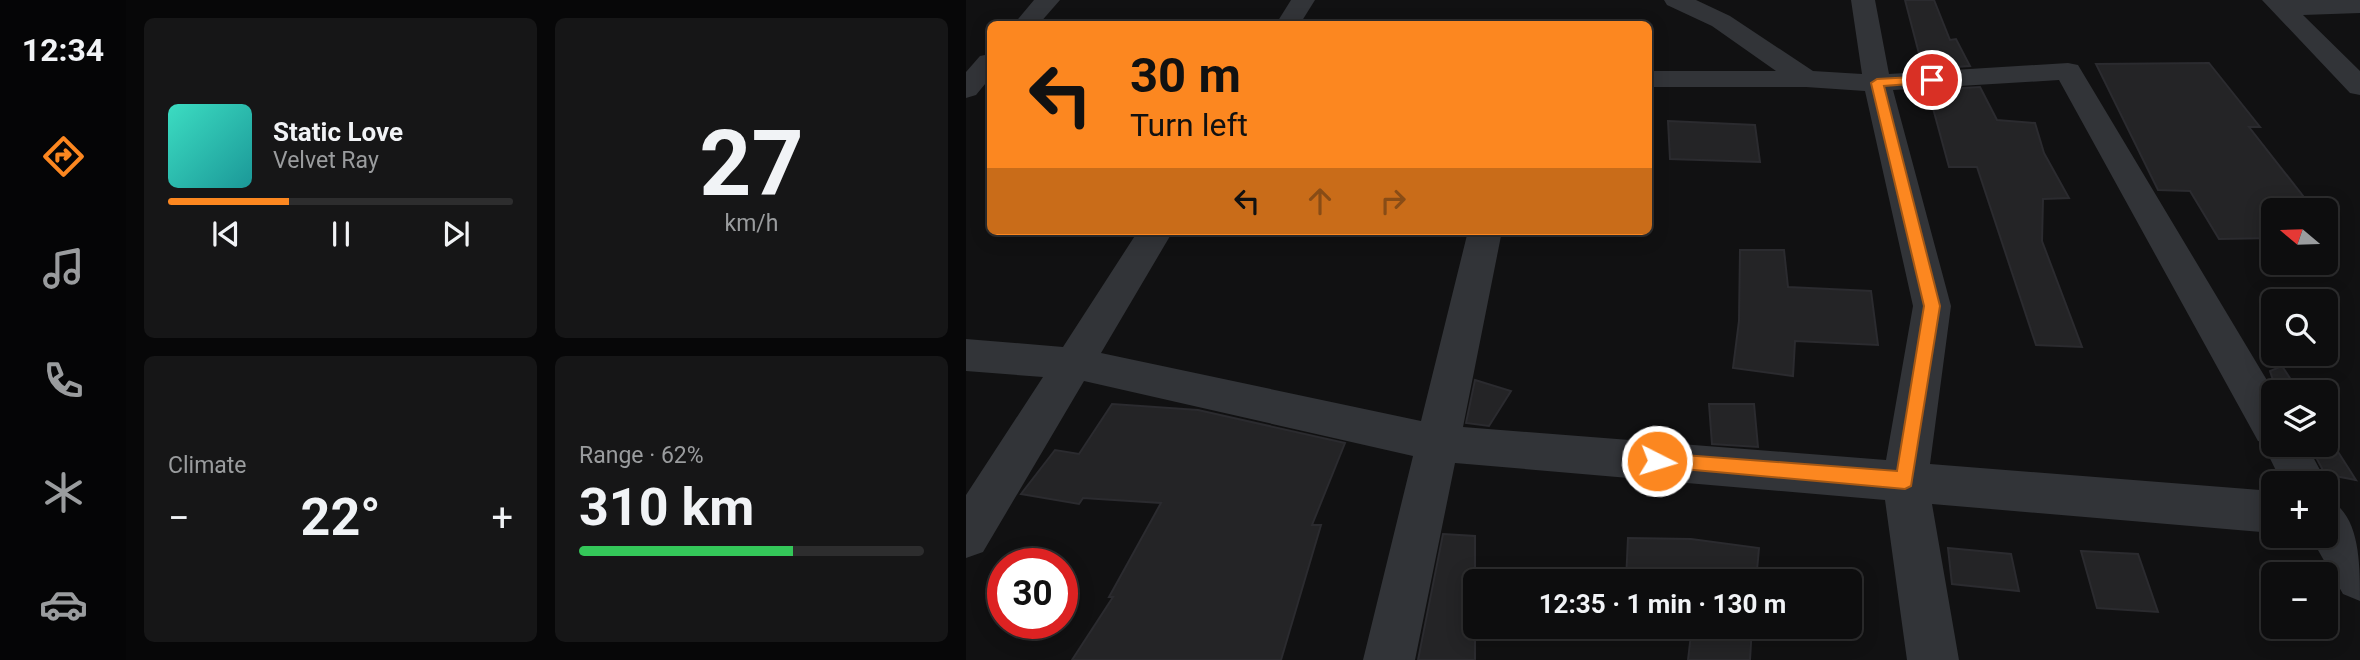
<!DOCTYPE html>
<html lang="en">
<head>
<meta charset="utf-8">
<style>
	:root { --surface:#0d0d0e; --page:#161617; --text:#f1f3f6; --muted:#9a9c9e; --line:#2d2d2e; --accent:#fc8720 }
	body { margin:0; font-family:Roboto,sans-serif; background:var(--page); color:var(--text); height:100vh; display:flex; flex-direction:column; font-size:26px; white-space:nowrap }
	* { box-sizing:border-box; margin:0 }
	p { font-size:23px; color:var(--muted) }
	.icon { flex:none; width:38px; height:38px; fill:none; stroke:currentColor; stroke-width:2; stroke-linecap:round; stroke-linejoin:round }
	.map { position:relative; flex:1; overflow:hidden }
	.panel { display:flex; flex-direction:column; gap:18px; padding:18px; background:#070708; width:840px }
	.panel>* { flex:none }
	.top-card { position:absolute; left:21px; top:21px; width:665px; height:214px; border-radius:10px; box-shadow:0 4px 18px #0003,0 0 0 2px var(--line); background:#fc8720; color:#111; overflow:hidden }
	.needle { width:46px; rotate:289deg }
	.buttons { position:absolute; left:1295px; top:198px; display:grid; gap:14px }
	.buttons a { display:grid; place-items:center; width:77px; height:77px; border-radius:10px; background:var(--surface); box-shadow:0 4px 18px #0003,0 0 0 2px var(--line); font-size:35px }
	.speed { position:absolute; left:21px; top:548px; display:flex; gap:14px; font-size:35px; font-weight:700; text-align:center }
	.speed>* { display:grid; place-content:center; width:91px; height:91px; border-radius:50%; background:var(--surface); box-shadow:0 4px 18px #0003,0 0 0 2px var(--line); line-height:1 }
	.speed .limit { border:10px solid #d22; background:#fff; color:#111 }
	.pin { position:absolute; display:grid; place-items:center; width:60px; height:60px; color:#fff; margin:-30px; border:4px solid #fff; border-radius:50%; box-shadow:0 2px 7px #0007 }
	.me { position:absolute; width:77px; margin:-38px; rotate:95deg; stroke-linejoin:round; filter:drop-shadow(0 0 5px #0008) }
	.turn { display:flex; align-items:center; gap:24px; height:147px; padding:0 28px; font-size:32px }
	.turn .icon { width:91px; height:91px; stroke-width:2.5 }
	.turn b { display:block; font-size:49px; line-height:60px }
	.lanes { display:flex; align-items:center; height:66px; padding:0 28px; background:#0003; justify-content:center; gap:35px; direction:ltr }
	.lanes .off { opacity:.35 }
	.big { font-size:52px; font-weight:700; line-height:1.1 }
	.panel .tile { flex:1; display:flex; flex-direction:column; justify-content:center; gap:10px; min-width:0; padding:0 24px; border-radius:10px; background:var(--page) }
	.panel .dial { align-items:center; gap:0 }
	.dial b { font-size:91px; line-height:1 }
	.song { display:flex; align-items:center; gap:21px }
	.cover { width:84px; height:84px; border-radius:10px; background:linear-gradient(135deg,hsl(170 70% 55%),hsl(180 70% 35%)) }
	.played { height:7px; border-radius:4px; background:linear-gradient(90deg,var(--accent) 35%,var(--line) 35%) }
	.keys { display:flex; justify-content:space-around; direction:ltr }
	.heat { display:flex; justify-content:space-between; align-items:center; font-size:38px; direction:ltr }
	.charge { height:10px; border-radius:5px; background:linear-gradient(90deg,#34c759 62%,var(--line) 0) }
	.panel .tiles { flex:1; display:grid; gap:18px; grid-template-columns:repeat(2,1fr) }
	.trip { position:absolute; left:497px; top:569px; width:399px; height:70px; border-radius:10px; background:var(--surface); box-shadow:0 4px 18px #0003,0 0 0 2px var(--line); font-weight:700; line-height:70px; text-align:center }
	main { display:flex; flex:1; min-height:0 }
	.menu { display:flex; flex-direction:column; width:126px; justify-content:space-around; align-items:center; background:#050506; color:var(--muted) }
	.menu .icon { width:49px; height:49px }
	.menu .on { color:var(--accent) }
	.menu b { font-size:32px; color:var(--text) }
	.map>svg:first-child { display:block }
	.building { fill:#242426; stroke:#2b2b2f; stroke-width:2 }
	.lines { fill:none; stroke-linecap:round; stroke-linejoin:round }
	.street { fill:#323438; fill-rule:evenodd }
	.route { fill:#fc8720; stroke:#a45815; stroke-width:2 }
</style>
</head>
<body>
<main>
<nav class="menu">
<b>12:34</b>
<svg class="icon on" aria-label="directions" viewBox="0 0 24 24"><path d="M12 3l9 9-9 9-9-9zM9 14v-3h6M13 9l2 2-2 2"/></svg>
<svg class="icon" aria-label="music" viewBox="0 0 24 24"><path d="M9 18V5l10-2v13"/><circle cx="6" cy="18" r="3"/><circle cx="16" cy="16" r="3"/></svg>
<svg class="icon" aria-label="phone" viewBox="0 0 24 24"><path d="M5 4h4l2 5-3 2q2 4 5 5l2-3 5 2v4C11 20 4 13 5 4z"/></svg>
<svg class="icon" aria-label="climate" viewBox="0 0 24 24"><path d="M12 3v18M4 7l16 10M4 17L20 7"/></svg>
<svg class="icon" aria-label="car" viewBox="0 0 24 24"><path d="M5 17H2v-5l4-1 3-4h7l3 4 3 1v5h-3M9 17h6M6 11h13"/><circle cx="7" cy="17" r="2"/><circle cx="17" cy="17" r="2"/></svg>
</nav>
<section class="panel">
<div class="tiles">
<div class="tile">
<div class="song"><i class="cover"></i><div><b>Static Love</b><p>Velvet Ray</p></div></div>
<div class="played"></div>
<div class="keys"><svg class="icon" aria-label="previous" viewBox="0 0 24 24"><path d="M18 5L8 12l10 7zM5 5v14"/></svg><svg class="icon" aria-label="pause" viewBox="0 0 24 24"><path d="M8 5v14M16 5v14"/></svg><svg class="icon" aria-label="next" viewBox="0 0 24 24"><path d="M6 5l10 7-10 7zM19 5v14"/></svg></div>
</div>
<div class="tile dial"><b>27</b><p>km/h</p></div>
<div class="tile"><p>Climate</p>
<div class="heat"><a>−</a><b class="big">22°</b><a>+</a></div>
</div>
<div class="tile"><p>Range · 62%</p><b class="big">310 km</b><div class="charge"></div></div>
</div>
</section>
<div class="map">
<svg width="1394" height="660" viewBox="0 0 1394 660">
	<rect width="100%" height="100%" fill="#111112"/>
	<path class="building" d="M939,0h29l16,40 6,-1 14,27 -47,3z
		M1243,63l51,64h-11l65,83h-41v28l-54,1 -29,-48 -32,-1 -62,-126z
		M1014,87l17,33 38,3 9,30 25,45 -26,1 -1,42 40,106 -46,-2 -59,-178h-28l-21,-77z
		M702,121l87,4 5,37 -90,-3z
		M774,250h44l4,37 83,4 7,54 -83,-4 -2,35 -60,-8 6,-47z
		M1316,366l17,26h-22l-7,-21z
		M509,380l36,11 -22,35 -23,-3z
		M146,404l86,6 147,33 -33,82h9l-40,135h-209l41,-63h-4l52,-94 -78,-5 -4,6 -58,-10 34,-44 24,4z
		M743,404h45l4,43 -46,-3z
		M1360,433l30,47 -31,-6 -16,-30h17z
		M477,534l32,2v124h-57z
		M662,538l63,1 68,9 -3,33h-130z
		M982,548l63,6 8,37 -67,-7z
		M1115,551l57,3 20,58 -61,-4z
		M726,626h60l-2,34h-62z"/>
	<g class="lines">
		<path class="street" d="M68,0h26l-21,24h-25z
			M325,0h24l-15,24h-24z
			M698,0h32l34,16 83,55 49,3 -11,-74h24l14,74 179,-11 10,2 196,327 -1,52h33l21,39 -1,4v-4h-44l-20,-41 -4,-1 -199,-361 -166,10 58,216 -21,158 343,27v42l-341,-29 27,156h-52l-22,-160 -430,-37 -40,197h-52l50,-204 -329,-75 -101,171 -17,6v-63l77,-118 -77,-6v-32l97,8 75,-116h35l-72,122 320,68 47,-190h34l-39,196 423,33 27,-154 -48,-215 -59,-4h-158v-16h128l-64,-45 -45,-21z
			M1296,0h98v13l-57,2 57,56v24l-10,-2z
			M24,54v24l-14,17 -10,3v-26l14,-16z
			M1360,498c34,15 34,64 34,103l-17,-7 -33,-58h16z"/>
	</g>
	<path class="route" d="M966,76l4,1v5l-52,4 56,220 -29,180 -6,3 -255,-23 -3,-5 3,-6 7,-2 240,18 27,-165 -53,-223 6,-4z"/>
</svg>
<div class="buttons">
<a><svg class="needle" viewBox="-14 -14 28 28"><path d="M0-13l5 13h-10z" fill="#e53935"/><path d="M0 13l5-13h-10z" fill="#9a9c9e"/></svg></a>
<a><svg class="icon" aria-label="search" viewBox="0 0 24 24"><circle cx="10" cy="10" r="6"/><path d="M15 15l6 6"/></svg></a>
<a><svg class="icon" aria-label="layers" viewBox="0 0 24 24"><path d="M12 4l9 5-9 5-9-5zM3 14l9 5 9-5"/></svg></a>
<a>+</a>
<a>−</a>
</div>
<div class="speed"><div class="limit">30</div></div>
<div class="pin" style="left:966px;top:80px;background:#d93025"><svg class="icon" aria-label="arrive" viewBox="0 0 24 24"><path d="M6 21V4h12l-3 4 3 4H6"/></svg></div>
<svg class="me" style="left:691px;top:461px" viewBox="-20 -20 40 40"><circle r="17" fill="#fc8720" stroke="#fff" stroke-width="3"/><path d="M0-11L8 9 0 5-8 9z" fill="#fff"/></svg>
<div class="trip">12:35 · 1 min · 130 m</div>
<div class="top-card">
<div class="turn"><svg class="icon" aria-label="left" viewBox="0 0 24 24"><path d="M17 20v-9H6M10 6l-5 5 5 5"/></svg><div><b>30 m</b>Turn left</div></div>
<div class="lanes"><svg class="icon" aria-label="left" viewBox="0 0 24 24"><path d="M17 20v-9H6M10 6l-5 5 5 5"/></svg><svg class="icon off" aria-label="ahead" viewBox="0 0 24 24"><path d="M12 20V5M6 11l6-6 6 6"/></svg><svg class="icon off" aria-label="right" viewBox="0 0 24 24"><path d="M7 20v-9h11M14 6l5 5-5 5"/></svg></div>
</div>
</div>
</main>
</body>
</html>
